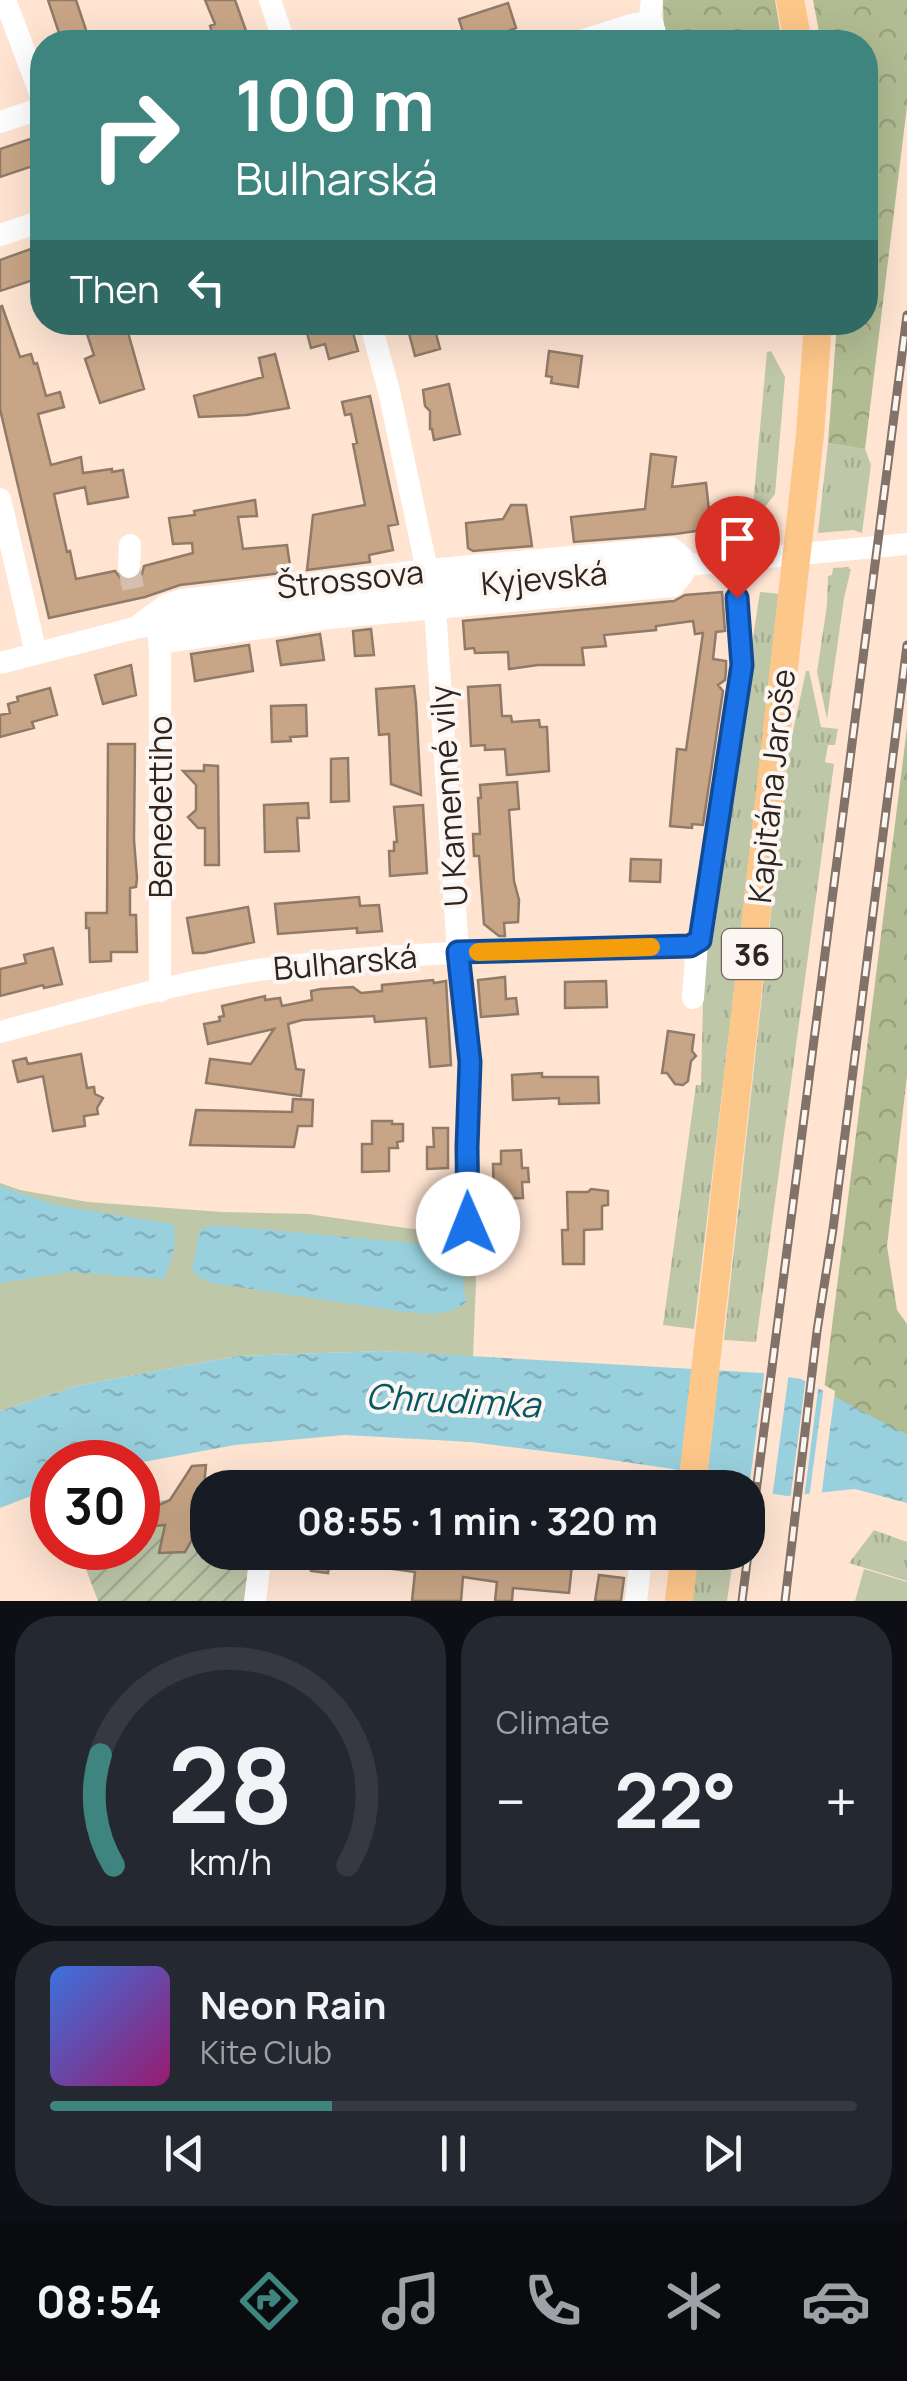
<!DOCTYPE html>
<html lang="en">
<head>
<meta charset="utf-8">
<style>
	:root { --surface:#171b24; --page:#242831; --text:#f1f3f6; --muted:#9ea1a6; --line:#363941; --accent:#3e857f }
	body { margin:0; font-family:Manrope,sans-serif; background:var(--page); color:var(--text); height:100vh; display:flex; flex-direction:column; font-size:38px; white-space:nowrap }
	* { box-sizing:border-box; margin:0 }
	p { font-size:32px; color:var(--muted) }
	.icon { flex:none; width:55px; height:55px; fill:none; stroke:currentColor; stroke-width:2; stroke-linecap:round; stroke-linejoin:round }
	.map { position:relative; height:1601px; overflow:hidden }
	.panel { display:flex; flex-direction:column; gap:15px; padding:15px; background:#0d0f14; flex:1 }
	.panel>* { flex:none }
	.top-card { position:absolute; left:30px; top:30px; width:848px; height:305px; border-radius:40px; box-shadow:0 10px 40px #0002; background:#3e857f; color:#fff; overflow:hidden }
	.speed { position:absolute; left:30px; top:1440px; display:flex; gap:20px; font-size:50px; font-weight:700; text-align:center }
	.speed>* { display:grid; place-content:center; width:130px; height:130px; border-radius:50%; background:var(--surface); box-shadow:0 10px 40px #0002; line-height:1 }
	.speed .limit { border:15px solid #d22; background:#fff; color:#111 }
	.pin { position:absolute; display:grid; place-items:center; width:85px; height:85px; color:#fff; margin:-102px -42px; border-radius:50% 50% 50% 0; rotate:-45deg; box-shadow:0 0 10px #0007 }
	.pin .icon { rotate:45deg }
	.me { position:absolute; width:110px; margin:-55px; rotate:359deg; stroke-linejoin:round; filter:drop-shadow(0 0 8px #0008) }
	.turn { display:flex; align-items:center; gap:35px; height:210px; padding:0 40px; font-size:45px }
	.turn .icon { width:130px; height:130px; stroke-width:2.5 }
	.turn b { display:block; font-size:70px; line-height:85px }
	.then { display:flex; align-items:center; height:95px; padding:0 40px; background:#0003; gap:20px; font-size:38px }
	.big { font-size:75px; font-weight:700; line-height:1.1 }
	.panel .card { flex:1; display:flex; flex-direction:column; justify-content:center; gap:15px; min-width:0; padding:0 35px; border-radius:40px; background:var(--page) }
	.panel .dial { align-items:center; gap:0 }
	.dial svg { height:260px; overflow:visible; fill:none; stroke:var(--line); stroke-width:7; stroke-linecap:round; text-anchor:middle }
	.dial text { fill:var(--text); stroke:none }
	.song { display:flex; align-items:center; gap:30px }
	.cover { width:120px; height:120px; border-radius:15px; background:linear-gradient(135deg,hsl(220 70% 55%),hsl(320 70% 35%)) }
	.played { height:10px; border-radius:5px; background:linear-gradient(90deg,var(--accent) 35%,var(--line) 35%) }
	.keys { display:flex; justify-content:space-around; direction:ltr }
	.heat { display:flex; justify-content:space-between; align-items:center; font-size:55px; direction:ltr }
	.panel .tiles { flex:1; display:grid; gap:15px; grid-template-columns:1fr 1fr }
	.card:last-child { grid-column:span 2 }
	.trip { position:absolute; left:190px; top:1470px; width:575px; height:100px; border-radius:40px; background:var(--surface); box-shadow:0 10px 40px #0002; font-weight:700; line-height:100px; text-align:center }
	.tab-bar { display:flex; height:160px; justify-content:space-around; align-items:center; background:#090b0e; color:var(--muted) }
	.tab-bar .icon { width:70px; height:70px }
	.tab-bar .active { color:var(--accent) }
	.tab-bar b { font-size:45px; color:var(--text) }
	.map>svg:first-child { display:block }
	.grass { fill:url(#grass-tufts) }
	.forest { fill:url(#forest-crowns) }
	.park { fill:#bfc7a9 }
	.garden { fill:url(#garden-furrows) }
	.water { fill:url(#water-ripples) }
	.pier { fill:#ffe4d2 }
	.building { fill:#c8a586; stroke:#907b68; stroke-width:2.5 }
	.lines { fill:none; stroke-linecap:round; stroke-linejoin:round }
	.minor-tunnel { stroke:#d5beae; stroke-width:22; stroke-dasharray:22 11; stroke-linecap:butt }
	.minor { stroke:#fff; stroke-width:22 }
	.major { stroke:#fec78a; stroke-width:28 }
	.rail-casing { stroke:#837267; stroke-width:9 }
	.rail { stroke:#fbf6f2; stroke-width:5; stroke-dasharray:15; stroke-linecap:butt }
	.route-casing { stroke:#114b97; stroke-width:25 }
	.route { stroke:#1a73e8; stroke-width:18 }
	.slow { stroke:#f59e0b; stroke-width:18 }
	.labels { text-anchor:middle; dominant-baseline:central; stroke-width:8; stroke-linejoin:round; paint-order:stroke }
	.shield { fill:#fbf6f2; stroke:#6c645e; stroke-width:2.5 }
	.shield-label { font-size:30px; font-weight:bold; fill:#2f251e }
	.street-label { font-size:32px; fill:#2f251e; stroke:#fbf6f2 }
	.water-label { font-size:35px; font-style:italic; fill:#065664; stroke:#fbf6f2 }
</style>
</head>
<body>
<div class="map">
<svg width="907" height="1601" viewBox="0 0 907 1601">
	<defs>
		<pattern id="grass-tufts" width="24" height="20" patternUnits="userSpaceOnUse" patternTransform="scale(2.5)"><rect width="24" height="20" fill="#bfc7a9"/><path d="M3 7l-1-3M5 7V3M7 7l1-3M15 17l-1-3M17 17v-4M19 17l1-3" fill="none" stroke="#a4ab91"/></pattern>
		<pattern id="forest-crowns" width="20" height="18" patternUnits="userSpaceOnUse" patternTransform="scale(2.5)"><rect width="20" height="18" fill="#b2bc92"/><path d="M2 6a3 3 0 1 1 6 0M12 15a3 3 0 1 1 6 0" fill="none" stroke="#99a17d"/></pattern>
		<pattern id="garden-furrows" width="10" height="10" patternUnits="userSpaceOnUse" patternTransform="scale(2.5)"><rect width="10" height="10" fill="#bfc7a9"/><path d="M-1 1l2-2M0 10L10 0M9 11l2-2" fill="none" stroke="#a4ab91"/></pattern>
		<pattern id="water-ripples" width="26" height="14" patternUnits="userSpaceOnUse" patternTransform="scale(2.5)"><rect width="26" height="14" fill="#99d0dd"/><path d="M2 4q2-2 4 0t4 0M15 11q2-2 4 0t4 0" fill="none" stroke="#84b2bd"/></pattern>
	</defs>
	<rect width="100%" height="100%" fill="#ffe4d2"/>
	<path class="grass" d="M771,351l14,26 -10,117 -18,23h-3l-2,-1 15,-164z
		M828,443l37,6 6,16 -9,68 -9,-3 -35,3z
		M849,567v2h2l-7,29 -17,121 -10,-47 10,-67 1,-29 4,-1 1,-7z
		M760,592l21,2 -87,735 -31,-4 33,-240h5l2,-83 -6,-1z
		M806,671h3l12,56 17,2 -3,16h-7l-3,17 9,2 -78,578 -32,-2 65,-590z
		M874,1530l33,12v39l-58,-18z
		M696,1553h38l-7,48h-37z"/>
	<path class="forest" d="M663,0h112l7,42h-118z
		M813,0h94v106l-42,343 -37,-6 9,-120 28,-1v-280h-44z
		M907,728v348l-20,170 10,64 10,14v111l-51,-25 -32,-20z"/>
	<path class="park" d="M0,1183l20,7 68,12 134,10 86,2 126,18 12,5 23,27h6l1,19 -3,74 -90,-6 -145,5 -158,29 -80,26z
		M864,1569l43,13v19h-52z"/>
	<path class="garden" d="M170,1500l-24,11 -3,15 22,-1 -5,28 25,-1 17,-30 5,-2 1,32 47,1 -6,48h-151l-20,-53h60v-46z"/>
	<path class="water" d="M0,1186l59,20 114,18c5,17 -2,39 -9,55l-97,-7 -67,11z
		M215,1225l219,20c27,17 28,26 32,57 -17,15 -40,12 -61,10l-194,-29 -13,-7 -6,-6 8,-40z
		M383,1351l379,22 39,6 106,56v68l-52,-14 -68,7 -39,-6v-2l-13,-1 -62,-18 -82,-12 -120,-15 -126,-7 -110,10 -97,18 -86,-1v26l-52,20v-97l80,-26 158,-29z"/>
	<path class="pier" d="M765,1368l24,4 -17,127 -24,-4z
		M806,1376l13,7 -15,116 -14,2z
		M824,1385l11,6 -14,107 -12,1z"/>
	<path class="building" d="M48,0h28l14,42h-28z
		M205,0h30l15,42h-35l-5,-16 5,-2z
		M508,3l8,25 -33,13 -17,1 -7,-23z
		M36,137l6,26 -42,14v-28z
		M42,245v32l-42,14v-31z
		M2,306l18,51 11,-3 3,10 3,-1 9,33 14,-4 4,15 -26,7 13,51 30,-8 2,16 29,-4v3l11,-2 5,27 -40,7 -3,-17 -31,7 13,58 3,-1 6,28 39,-8 7,9 13,1 7,-7 2,-8 49,-13 -1,-10 -19,1 -4,-26 26,-3 -1,-4 61,-11 2,16 -19,1 5,32 44,-4 4,27 -111,13 -35,12 -96,21 -49,-209v-102z
		M83,322h42l19,67 -44,14 -15,-44 9,-4z
		M321,322h29l8,29 -29,8 -4,-15 -14,4 -4,-15 16,-4z
		M406,322h27l7,27 -25,7z
		M549,351l33,5 -4,31 -27,-4 1,-6 -6,-1z
		M275,354l14,54 -43,7 -47,2 -5,-21 69,-19 -4,-19z
		M449,384l11,50 -26,6 -2,-11h-2v-18l-5,-5 -2,-16z
		M370,396l28,128 -10,2 5,24 -24,5 1,7 -63,8 6,-55 52,-10 -12,-61 4,-1 -6,-29 -6,1 -3,-13z
		M651,454l25,3 -4,30 34,-4 5,46 -36,5 -101,8 -3,-25 74,-8z
		M511,505h15l6,41 -59,5 -5,-3 -2,-25 37,-4z
		M722,592l3,39 -9,1 -3,27 13,2v9l-1,10 -7,5 5,6 -20,134 -11,-1v4l-22,-2 7,-77 9,1 17,-117 -8,1 -2,-13 -37,5v4l-52,5 2,11 -24,2 2,17h-46l-29,4 -1,-17 -33,1 -1,-5 -9,1 -2,-28 211,-20 11,-6z
		M371,629l3,26 -19,1 -2,-25z
		M320,634l4,26 -43,5 -4,-24z
		M249,645l4,26 -58,10 -4,-27z
		M131,665l5,30 -33,9 -8,-29z
		M500,685l2,31h9l1,6 27,-2 1,7h7l2,44 -42,4 -2,-26 -20,1v-5l-14,1 -3,-59z
		M414,686l2,17 5,92 -30,-11 -2,-50 -10,1 -3,-46z
		M50,688l7,27 -25,7 2,6 -34,9v-22l10,-2 -2,-9 10,-3 -1,-4z
		M306,705l1,31 -17,1 1,4 -19,1 -1,-36z
		M108,744h27l-1,96 3,38 -1,9 -6,1v27h6l1,37h-26v9l-21,1 -1,-34h-3v-15h21z
		M348,758l1,43 -18,1v-43z
		M204,765l14,1 1,99h-14v-37h-7l-10,-11 8,-7v-25l-13,-14h21z
		M517,782l2,27 -10,1 5,71 5,19 -1,22 -14,1 1,13h-6l-15,-12 -5,-68h-5l-1,-22h7l-2,-36h3l-1,-13z
		M308,803l1,15h-12l2,33 -34,1 -1,-47z
		M423,805l4,68 -37,3 -1,-25h5v-9h3l-3,-35z
		M631,859l30,1 -1,22 -30,-1z
		M359,897l1,9 19,-1 3,26 -25,2v-5l-79,6 -3,-30z
		M248,907l6,35 -50,11h-11l-6,-35z
		M53,948l9,36 -18,4 -1,-3 -43,11v-27l26,-6 -2,-8z
		M505,977l1,22 10,-1 2,16 -37,3 -3,-37z
		M433,980l1,3 12,-2 5,84 -21,2 -4,-49 -51,4 -1,-6 -72,4 -14,4 8,45 8,1 -3,26 -95,-13 4,-24 41,5 23,-35 -66,15 -4,-20 16,-3 -1,-4 5,-1 -2,-10 43,-10v4l15,-2 2,8 30,-6 -1,-9 10,-2 32,-2 8,6 21,-2v-6z
		M606,981l1,26 -42,1v-26z
		M668,1031l26,4 -2,16 4,5 -5,5 -3,20 -5,4 -8,-1 -8,-11h-5z
		M81,1054l6,34 7,-1 1,7 8,4 -6,10 1,6 -14,2 1,10 -32,5 -10,-55 -25,6 -5,-21 13,-3 2,6z
		M542,1073v4h56l1,26 -40,1v-6l-46,2 -1,-25z
		M293,1099l20,1 -1,26h-14l-4,21 -104,-2 6,-35 96,2z
		M372,1121h20v3h11v17l-6,1 1,6h-9v23l-27,1v-28h10z
		M433,1128h15v40l-21,1v-22h7z
		M521,1150l1,18h6l1,14h-7l1,16 -29,1 -1,-35h8v-13z
		M591,1189l17,2v14l-6,1v23l-18,1v34h-21l-1,-34h6l-1,-38h21z
		M206,1465l-3,32h5v23l-6,2 -17,30 -26,1 6,-28 -22,2 3,-16 24,-11 22,-34z
		M278,1552h53l-3,21 -17,-2 1,-5 -35,-4z
		M334,1552h165l73,13 -3,28 -56,-5 -1,13h-17l2,-19 -34,-5 -2,24h-49l3,-29 -81,-11z
		M599,1575l25,3 -3,23h-26z"/>
	<g class="lines">
		<path class="minor-tunnel" d="M129,567l6,32"/>
		<path class="minor" d="M5,0l37,98
			M270,0l14,42
			M652,0l-2,16 8,26
			M578,42l53,-17 20,-3
			M0,122l42,-14
			M0,235l42,-14
			M370,322l19,69 46,217 23,344 12,109 -3,74 1,89
			M0,499l36,154
			M129,567l1,-22
			M135,628l31,-23 16,-5 246,-30 243,-22 11,9 1,17 -10,12 -345,32 -168,25
			M158,629l2,24v338
			M0,663l135,-35 142,-24 630,-60
			M693,998l4,-55 5,-7 40,-271 -5,-74
			M0,1032c85,-22 171,-49 258,-62 143,-20 288,-20 432,-24l7,-3
			M255,1601l6,-49
			M636,1601l4,-34 -4,-15"/>
		<path class="major" d="M790,0l8,42
			M692,1488l118,-1053 8,-113
			M679,1601l6,-49"/>
		<defs>
			<path id="rail" d="M742,1601l165,-1286
				M785,1601l32,-270 16,-102 74,-584"/>
		</defs>
		<use href="#rail" class="rail-casing"/>
		<use href="#rail" class="rail"/>
	</g>
	<g class="lines">
		<defs>
			<path id="route" d="M468,1224l-1,-77 3,-85 -12,-110 232,-6 10,-6 42,-275 -5,-67"/>
		</defs>
		<use href="#route" class="route-casing"/>
		<use href="#route" class="route"/>
		<path class="slow" d="M478,952l173,-5"/>
	</g>
	<g class="labels">
		<rect class="shield" x="722" y="929" width="60" height="50" rx="8"/>
		<g class="shield-label">
			<text x="752" y="954">36</text>
		</g>
		<g class="street-label">
			<text transform="translate(544 578) rotate(-5)">Kyjevská</text>
			<text transform="translate(350 579) rotate(-6)">Štrossova</text>
			<text transform="translate(771 786) rotate(-84)">Kapitána Jaroše</text>
			<text transform="translate(448 796) rotate(-94)">U Kamenné vily</text>
			<text transform="translate(160 807) rotate(-90)">Benedettiho</text>
			<text transform="translate(345 962) rotate(-5)">Bulharská</text>
		</g>
		<g class="water-label">
			<text transform="translate(453 1400) rotate(3)">Chrudimka</text>
		</g>
	</g>
</svg>
<div class="speed"><div class="limit">30</div></div>
<div class="pin" style="left:737px;top:598px;background:#d93025"><svg class="icon" aria-label="arrive" viewBox="0 0 24 24"><path d="M6 21V4h12l-3 4 3 4H6"/></svg></div>
<svg class="me" style="left:468px;top:1224px" viewBox="-20 -20 40 40"><circle r="19" fill="#fff"/><path d="M0-13L10 11 0 6-10 11z" fill="#1a73e8"/></svg>
<div class="trip">08:55 · 1 min · 320 m</div>
<div class="top-card">
<div class="turn"><svg class="icon" aria-label="right" viewBox="0 0 24 24"><path d="M7 20v-9h11M14 6l5 5-5 5"/></svg><div><b>100 m</b>Bulharská</div></div>
<div class="then">Then<svg class="icon" aria-label="left" viewBox="0 0 24 24"><path d="M17 20v-9H6M10 6l-5 5 5 5"/></svg></div>
</div>
</div>
<section class="panel">
<div class="tiles">
<div class="card dial"><svg viewBox="0 0 100 80">
<path d="M14 69A42 42 0 1 1 86 69"/>
<path d="M14 69A42 42 0 0 1 10 35" stroke="#3e857f"/>
<text x="50" y="56" font-size="32" font-weight="700">28</text>
<text x="50" y="72" font-size="11">km/h</text>
</svg></div>
<div class="card"><p>Climate</p>
<div class="heat"><a>−</a><b class="big">22°</b><a>+</a></div>
</div>
<div class="card">
<div class="song"><i class="cover"></i><div><b>Neon Rain</b><p>Kite Club</p></div></div>
<div class="played"></div>
<div class="keys"><svg class="icon" aria-label="previous" viewBox="0 0 24 24"><path d="M18 5L8 12l10 7zM5 5v14"/></svg><svg class="icon" aria-label="pause" viewBox="0 0 24 24"><path d="M8 5v14M16 5v14"/></svg><svg class="icon" aria-label="next" viewBox="0 0 24 24"><path d="M6 5l10 7-10 7zM19 5v14"/></svg></div>
</div>
</div>
</section>
<nav class="tab-bar">
<b>08:54</b>
<svg class="icon active" aria-label="directions" viewBox="0 0 24 24"><path d="M12 3l9 9-9 9-9-9zM9 14v-3h6M13 9l2 2-2 2"/></svg>
<svg class="icon" aria-label="music" viewBox="0 0 24 24"><path d="M9 18V5l10-2v13"/><circle cx="6" cy="18" r="3"/><circle cx="16" cy="16" r="3"/></svg>
<svg class="icon" aria-label="phone" viewBox="0 0 24 24"><path d="M5 4h4l2 5-3 2q2 4 5 5l2-3 5 2v4C11 20 4 13 5 4z"/></svg>
<svg class="icon" aria-label="climate" viewBox="0 0 24 24"><path d="M12 3v18M4 7l16 10M4 17L20 7"/></svg>
<svg class="icon" aria-label="car" viewBox="0 0 24 24"><path d="M5 17H2v-5l4-1 3-4h7l3 4 3 1v5h-3M9 17h6M6 11h13"/><circle cx="7" cy="17" r="2"/><circle cx="17" cy="17" r="2"/></svg>
</nav>
</body>
</html>
